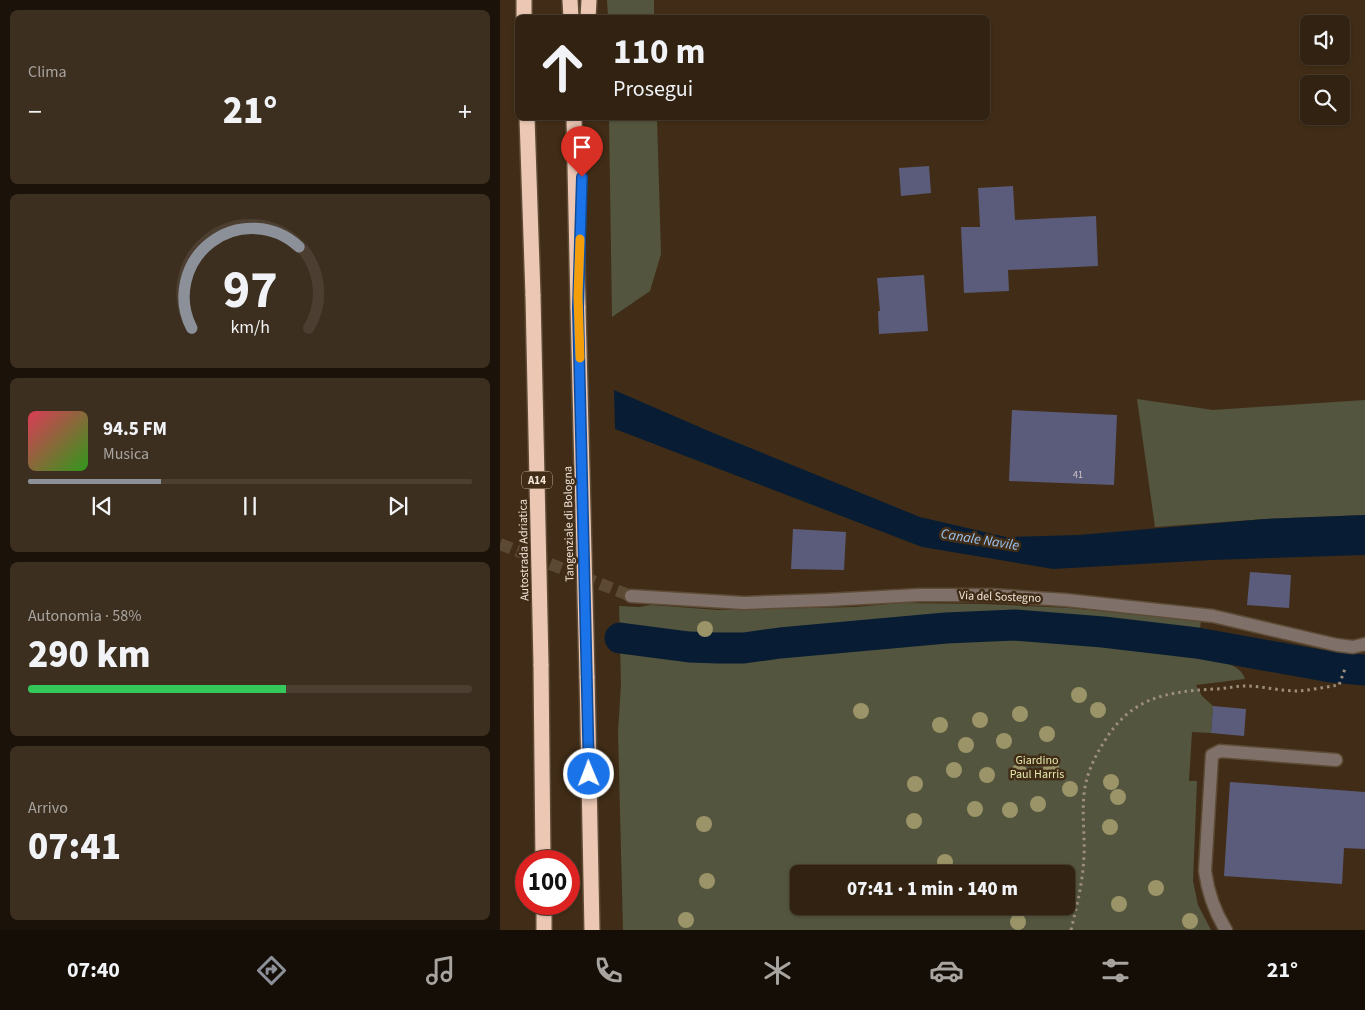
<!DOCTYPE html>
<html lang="it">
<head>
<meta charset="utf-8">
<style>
	:root { --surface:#312211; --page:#3d2f1f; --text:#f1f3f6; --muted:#a8a49f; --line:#4c3f31; --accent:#8c9099 }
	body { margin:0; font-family:"Source Sans 3",sans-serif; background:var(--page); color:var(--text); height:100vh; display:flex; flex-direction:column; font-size:19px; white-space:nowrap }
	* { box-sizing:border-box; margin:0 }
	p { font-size:16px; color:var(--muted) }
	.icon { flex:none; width:28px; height:28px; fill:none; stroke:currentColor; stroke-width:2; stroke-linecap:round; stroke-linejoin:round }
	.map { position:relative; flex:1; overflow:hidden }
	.drawer { display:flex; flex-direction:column; gap:10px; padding:10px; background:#1b1309; width:500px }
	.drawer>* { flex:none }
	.hud { position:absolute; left:15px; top:15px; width:475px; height:105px; border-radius:8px; box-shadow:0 1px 4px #0004,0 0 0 1px var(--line); background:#312211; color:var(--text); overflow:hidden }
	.controls { position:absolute; left:800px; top:15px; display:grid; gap:10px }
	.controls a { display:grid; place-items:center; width:50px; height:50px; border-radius:8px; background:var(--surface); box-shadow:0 1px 4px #0004,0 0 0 1px var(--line); font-size:25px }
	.speed { position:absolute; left:15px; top:850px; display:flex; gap:10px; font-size:25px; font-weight:700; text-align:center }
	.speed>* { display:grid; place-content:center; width:65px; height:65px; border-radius:50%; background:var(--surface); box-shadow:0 1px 4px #0004,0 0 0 1px var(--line); line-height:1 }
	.speed .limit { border:8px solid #d22; background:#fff; color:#111 }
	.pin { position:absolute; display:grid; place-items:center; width:42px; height:42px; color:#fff; margin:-51px -21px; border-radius:50% 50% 50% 0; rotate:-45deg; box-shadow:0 0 5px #0007 }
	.pin .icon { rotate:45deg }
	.me { position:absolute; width:55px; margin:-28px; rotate:359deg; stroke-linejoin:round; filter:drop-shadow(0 0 4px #0008) }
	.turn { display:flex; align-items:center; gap:18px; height:105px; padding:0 15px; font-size:22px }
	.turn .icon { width:65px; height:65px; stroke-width:2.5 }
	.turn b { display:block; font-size:35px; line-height:42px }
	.big { font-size:38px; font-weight:800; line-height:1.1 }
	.drawer .card { flex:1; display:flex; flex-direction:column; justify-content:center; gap:8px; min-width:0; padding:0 18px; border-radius:8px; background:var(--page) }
	.drawer .dial { align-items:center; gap:0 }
	.dial svg { height:130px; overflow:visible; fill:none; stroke:var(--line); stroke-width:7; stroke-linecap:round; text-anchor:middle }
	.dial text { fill:var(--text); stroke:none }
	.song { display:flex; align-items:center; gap:15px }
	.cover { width:60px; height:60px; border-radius:8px; background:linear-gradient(135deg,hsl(350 70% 55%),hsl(110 70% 35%)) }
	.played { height:5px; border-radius:2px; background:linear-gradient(90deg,var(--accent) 30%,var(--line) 30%) }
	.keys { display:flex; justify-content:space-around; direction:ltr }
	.heat { display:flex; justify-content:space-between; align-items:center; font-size:28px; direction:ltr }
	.charge { height:8px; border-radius:4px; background:linear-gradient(90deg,#34c759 58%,var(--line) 0) }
	.trip { position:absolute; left:290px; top:865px; width:285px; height:50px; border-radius:8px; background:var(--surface); box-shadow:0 1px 4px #0004,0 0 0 1px var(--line); font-weight:800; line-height:50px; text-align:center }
	.tab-bar { display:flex; height:80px; justify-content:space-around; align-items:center; background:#140e07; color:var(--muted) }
	.tab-bar .icon { width:35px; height:35px }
	.tab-bar .active { color:var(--accent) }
	.tab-bar b { font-size:22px; color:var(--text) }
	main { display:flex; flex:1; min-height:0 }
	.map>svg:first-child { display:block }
	.green { fill:#53553e; fill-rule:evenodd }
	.water { fill:#081d33 }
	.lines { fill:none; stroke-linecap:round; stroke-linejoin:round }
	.canal { stroke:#081d33; stroke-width:31 }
	.building { fill:#5b5c7b }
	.minor-tunnel { stroke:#5c4934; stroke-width:12; stroke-dasharray:12 6; stroke-linecap:butt }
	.minor-casing { stroke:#5d4b36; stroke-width:15 }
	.highway-casing { stroke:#5d4b36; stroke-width:18 }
	.path { stroke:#9e8e7d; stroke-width:3; stroke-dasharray:2.5 4; stroke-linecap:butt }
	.minor { stroke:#7f7169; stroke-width:12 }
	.highway { stroke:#ecc8b4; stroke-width:15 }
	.highway-bridge-casing { stroke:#5d4b36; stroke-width:18; stroke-linecap:butt }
	.highway-bridge { stroke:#ecc8b4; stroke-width:15 }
	.tree { fill:#9b9468 }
	.route-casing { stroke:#114b97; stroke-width:12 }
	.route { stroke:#1a73e8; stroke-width:9 }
	.slow { stroke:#f59e0b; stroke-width:9 }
	.labels { text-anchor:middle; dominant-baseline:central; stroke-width:5; stroke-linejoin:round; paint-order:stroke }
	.number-label { font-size:10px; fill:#cdc4c2 }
	.shield { fill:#412d17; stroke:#beae9f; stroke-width:1 }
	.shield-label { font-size:11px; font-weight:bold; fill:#f3e6d9 }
	.street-label { font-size:12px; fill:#f3e6d9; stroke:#412d17 }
	.park-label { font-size:12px; fill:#e4e8ab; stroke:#412d17 }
	.water-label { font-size:14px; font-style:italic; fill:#9bc5f3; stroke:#412d17 }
</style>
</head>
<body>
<main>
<section class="drawer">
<div class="card"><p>Clima</p>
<div class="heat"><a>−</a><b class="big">21°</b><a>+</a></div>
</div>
<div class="card dial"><svg viewBox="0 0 100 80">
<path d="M14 69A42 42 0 1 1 86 69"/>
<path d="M14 69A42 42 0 0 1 80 19" stroke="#8c9099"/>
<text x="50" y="56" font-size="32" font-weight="700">97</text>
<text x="50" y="72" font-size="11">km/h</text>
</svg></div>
<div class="card">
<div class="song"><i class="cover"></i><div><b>94.5 FM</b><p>Musica</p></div></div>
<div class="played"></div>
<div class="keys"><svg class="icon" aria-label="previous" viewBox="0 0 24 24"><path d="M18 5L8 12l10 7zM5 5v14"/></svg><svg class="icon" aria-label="pause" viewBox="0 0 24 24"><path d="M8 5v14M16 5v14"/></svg><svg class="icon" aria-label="next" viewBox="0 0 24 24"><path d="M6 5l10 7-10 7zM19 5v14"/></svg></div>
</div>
<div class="card"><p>Autonomia · 58%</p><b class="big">290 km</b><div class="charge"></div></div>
<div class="card"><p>Arrivo</p><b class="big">07:41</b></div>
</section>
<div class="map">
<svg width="865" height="930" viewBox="0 0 865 930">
	<rect width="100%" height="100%" fill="#412d17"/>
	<path class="green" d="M107,0h47v17h-46z
		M109,118h48l4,136 -11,37 -38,26z
		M637,399l76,11 152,-10v115l-100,4 -110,8z
		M400,603l84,1 85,4 132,13 -5,36c15,3 44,4 49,22l-49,6 6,11 11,10 -2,27 -19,-1 -3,49h8l-4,100 5,24 13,25h-588l-5,-198 3,-48 -2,-78 20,1 12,-2 67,5 138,-3zM299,874h267v32h-267z"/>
	<path class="water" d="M114,390l97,42 209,85 86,20 72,-2 187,-16 100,-4v40l-153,5 -159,9 -131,-22 -307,-118z
		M858,657l7,2v24l-16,-1z"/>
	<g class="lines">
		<path class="canal" d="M120,638l69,9 29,1h26l36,-5 166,-15 69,-3 88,7 94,11 134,24 34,3"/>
	</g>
	<path class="building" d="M429,166l2,27 -30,3 -2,-28z
		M513,186l2,34 81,-4 2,50 -90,4 1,21 -45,2 -3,-66h19l-2,-39z
		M424,275l4,56 -49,3 -1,-23h2l-3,-33z
		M512,410l105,5 -3,70 -105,-4z
		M293,529l53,3 -2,38 -53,-1z
		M750,572l41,3 -2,33 -42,-3z
		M713,706l33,3 -2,27 -33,-3z
		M730,782l135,10v57l-21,-1 -2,36 -118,-8z"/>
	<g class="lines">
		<path class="minor-tunnel" d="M0,544l131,52"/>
		<defs>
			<path id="minor" d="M131,596l113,7 82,-3 93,-5h72l75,5 147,16 124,29 16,2 12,-3
				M726,930c-12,-19 -18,-37 -21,-59l7,-116 8,-4 116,9"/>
			<path id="highway" d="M24,0v18
				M70,0l1,18
				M88,18l1,-18
				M27,118l6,178
				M74,118l4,190
				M41,664l2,197
				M87,676l5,254
				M44,904v26"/>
		</defs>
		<use href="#minor" class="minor-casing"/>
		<use href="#highway" class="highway-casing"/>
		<path class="path" d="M571,930c6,-25 12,-48 13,-75 1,-22 -3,-45 1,-68 3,-16 10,-31 19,-45 27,-45 62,-50 110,-53 11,0 21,-3 31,-3 17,0 35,5 53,5 13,-1 28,-4 41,-6l7,-19"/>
		<use href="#minor" class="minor"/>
		<use href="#highway" class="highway"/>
		<defs>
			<path id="highway-bridge" d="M33,296l8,368
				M78,308l9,368"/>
		</defs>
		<use href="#highway-bridge" class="highway-bridge-casing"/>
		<use href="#highway-bridge" class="highway-bridge"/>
	</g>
	<g class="tree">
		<circle cx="205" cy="629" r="8"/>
		<circle cx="579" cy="695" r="8"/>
		<circle cx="598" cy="710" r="8"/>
		<circle cx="361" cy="711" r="8"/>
		<circle cx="520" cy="714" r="8"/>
		<circle cx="480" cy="720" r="8"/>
		<circle cx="440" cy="725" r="8"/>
		<circle cx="547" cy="734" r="8"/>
		<circle cx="504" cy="741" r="8"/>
		<circle cx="466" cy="745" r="8"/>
		<circle cx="551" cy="768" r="8"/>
		<circle cx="454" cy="770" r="8"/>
		<circle cx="519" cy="772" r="8"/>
		<circle cx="487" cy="775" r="8"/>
		<circle cx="611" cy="782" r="8"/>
		<circle cx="415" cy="784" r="8"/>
		<circle cx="570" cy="789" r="8"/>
		<circle cx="618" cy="797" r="8"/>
		<circle cx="538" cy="804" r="8"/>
		<circle cx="475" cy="809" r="8"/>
		<circle cx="510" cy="810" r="8"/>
		<circle cx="414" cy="821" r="8"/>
		<circle cx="204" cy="824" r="8"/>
		<circle cx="610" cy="827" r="8"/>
		<circle cx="445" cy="862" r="8"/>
		<circle cx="207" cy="881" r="8"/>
		<circle cx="656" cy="888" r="8"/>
		<circle cx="619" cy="904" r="8"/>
		<circle cx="186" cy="920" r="8"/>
		<circle cx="690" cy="921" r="8"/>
		<circle cx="518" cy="922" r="8"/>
	</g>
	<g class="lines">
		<defs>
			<path id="route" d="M82,177l-4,131 11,466"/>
		</defs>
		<use href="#route" class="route-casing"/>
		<use href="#route" class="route"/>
		<path class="slow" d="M80,358l-2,-62 2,-57"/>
	</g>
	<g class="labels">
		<g class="number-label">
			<text x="578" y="475">41</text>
		</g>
		<rect class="shield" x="22" y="471.5" width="30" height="17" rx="4"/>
		<g class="shield-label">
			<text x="37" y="480">A14</text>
		</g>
		<g class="street-label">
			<text transform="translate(69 524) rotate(-91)">Tangenziale di Bologna</text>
			<text transform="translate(24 550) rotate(-91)">Autostrada Adriatica</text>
			<text transform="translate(500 597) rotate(2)">Via del Sostegno</text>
		</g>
		<g class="park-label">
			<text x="537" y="760">Giardino<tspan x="537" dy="14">Paul Harris</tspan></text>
		</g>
		<g class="water-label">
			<text transform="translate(480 540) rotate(9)">Canale Navile</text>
		</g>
	</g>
</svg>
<div class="controls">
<a><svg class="icon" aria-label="sound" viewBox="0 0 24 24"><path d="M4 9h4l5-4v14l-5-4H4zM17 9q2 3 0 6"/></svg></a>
<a><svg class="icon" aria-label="search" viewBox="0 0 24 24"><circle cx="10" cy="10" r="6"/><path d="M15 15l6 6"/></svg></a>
</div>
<div class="speed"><div class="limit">100</div></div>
<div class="pin" style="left:82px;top:177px;background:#d93025"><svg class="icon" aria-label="arrive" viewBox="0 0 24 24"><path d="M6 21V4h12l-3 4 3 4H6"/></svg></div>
<svg class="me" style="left:89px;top:774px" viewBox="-20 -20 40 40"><circle r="17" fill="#1a73e8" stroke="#fff" stroke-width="3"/><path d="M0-11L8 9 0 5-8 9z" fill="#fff"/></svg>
<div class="trip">07:41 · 1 min · 140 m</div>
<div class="hud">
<div class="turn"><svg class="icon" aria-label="ahead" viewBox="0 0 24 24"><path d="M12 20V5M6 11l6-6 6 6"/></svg><div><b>110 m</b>Prosegui</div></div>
</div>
</div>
</main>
<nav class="tab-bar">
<b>07:40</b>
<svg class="icon active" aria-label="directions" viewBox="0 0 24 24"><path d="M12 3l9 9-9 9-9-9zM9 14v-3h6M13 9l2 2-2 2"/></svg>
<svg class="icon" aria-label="music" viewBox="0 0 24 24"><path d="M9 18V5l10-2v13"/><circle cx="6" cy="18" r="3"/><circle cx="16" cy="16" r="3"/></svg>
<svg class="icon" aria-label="phone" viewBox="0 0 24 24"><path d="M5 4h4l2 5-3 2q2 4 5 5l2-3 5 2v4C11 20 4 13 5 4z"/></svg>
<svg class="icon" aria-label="climate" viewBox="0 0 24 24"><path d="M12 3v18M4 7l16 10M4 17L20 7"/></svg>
<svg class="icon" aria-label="car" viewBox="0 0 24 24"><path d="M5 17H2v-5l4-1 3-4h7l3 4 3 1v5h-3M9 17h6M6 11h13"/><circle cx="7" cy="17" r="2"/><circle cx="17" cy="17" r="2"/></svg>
<svg class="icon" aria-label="filters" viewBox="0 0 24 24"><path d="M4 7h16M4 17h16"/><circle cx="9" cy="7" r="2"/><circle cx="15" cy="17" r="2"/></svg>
<b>21°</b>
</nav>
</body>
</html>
